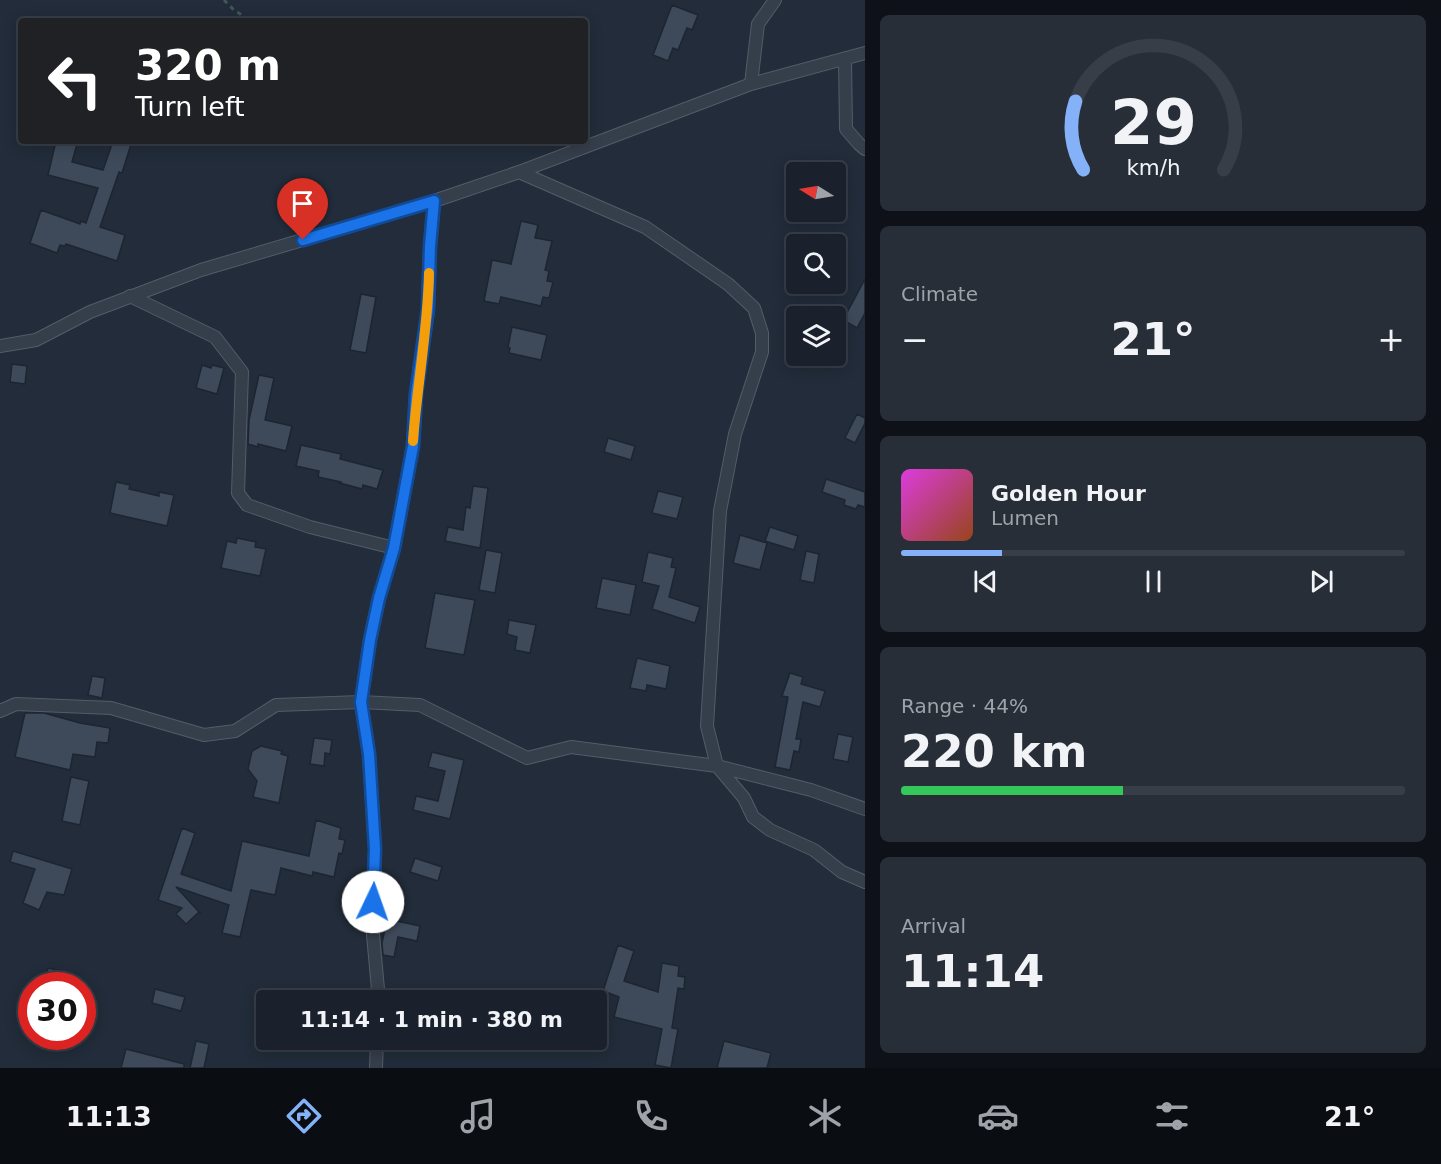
<!DOCTYPE html>
<html lang="en">
<head>
<meta charset="utf-8">
<style>
	:root { --surface:#1a212c; --page:#272e38; --text:#f1f3f6; --muted:#9fa3a9; --line:#383e48; --accent:#84b1f8 }
	body { margin:0; font-family:"DejaVu Sans",sans-serif; background:var(--page); color:var(--text); height:100vh; display:flex; flex-direction:column; font-size:22px; white-space:nowrap }
	* { box-sizing:border-box; margin:0 }
	p { font-size:20px; color:var(--muted) }
	.icon { flex:none; width:33px; height:33px; fill:none; stroke:currentColor; stroke-width:2; stroke-linecap:round; stroke-linejoin:round }
	.map { position:relative; flex:1; overflow:hidden }
	.drawer { display:flex; flex-direction:column; gap:15px; padding:15px; background:#0e1218; width:576px }
	.drawer>* { flex:none }
	.top-card { position:absolute; left:18px; top:18px; width:570px; height:126px; border-radius:6px; box-shadow:0 3px 15px #0003,0 0 0 2px var(--line); background:#202124; color:#fff; overflow:hidden }
	.needle { width:39px; rotate:281deg }
	.buttons { position:absolute; left:786px; top:162px; display:grid; gap:12px }
	.buttons a { display:grid; place-items:center; width:60px; height:60px; border-radius:6px; background:var(--surface); box-shadow:0 3px 15px #0003,0 0 0 2px var(--line); font-size:30px }
	.speed { position:absolute; left:18px; top:972px; display:flex; gap:12px; font-size:30px; font-weight:700; text-align:center }
	.speed>* { display:grid; place-content:center; width:78px; height:78px; border-radius:50%; background:var(--surface); box-shadow:0 3px 15px #0003,0 0 0 2px var(--line); line-height:1 }
	.speed .limit { border:9px solid #d22; background:#fff; color:#111 }
	.pin { position:absolute; display:grid; place-items:center; width:51px; height:51px; color:#fff; margin:-62px -26px; border-radius:50% 50% 50% 0; rotate:-45deg; box-shadow:0 0 6px #0007 }
	.pin .icon { rotate:45deg }
	.me { position:absolute; width:66px; margin:-33px; rotate:3deg; stroke-linejoin:round; filter:drop-shadow(0 0 4px #0008) }
	.turn { display:flex; align-items:center; gap:21px; height:126px; padding:0 18px; font-size:27px }
	.turn .icon { width:78px; height:78px; stroke-width:2.5 }
	.turn b { display:block; font-size:42px; line-height:51px }
	.big { font-size:45px; font-weight:700; line-height:1.1 }
	.drawer .card { flex:1; display:flex; flex-direction:column; justify-content:center; gap:9px; min-width:0; padding:0 21px; border-radius:9px; background:var(--page) }
	.drawer .dial { align-items:center; gap:0 }
	.dial svg { height:156px; overflow:visible; fill:none; stroke:var(--line); stroke-width:7; stroke-linecap:round; text-anchor:middle }
	.dial text { fill:var(--text); stroke:none }
	.song { display:flex; align-items:center; gap:18px }
	.cover { width:72px; height:72px; border-radius:9px; background:linear-gradient(135deg,hsl(300 70% 55%),hsl(20 70% 35%)) }
	.played { height:6px; border-radius:3px; background:linear-gradient(90deg,var(--accent) 20%,var(--line) 20%) }
	.keys { display:flex; justify-content:space-around; direction:ltr }
	.heat { display:flex; justify-content:space-between; align-items:center; font-size:33px; direction:ltr }
	.charge { height:9px; border-radius:4px; background:linear-gradient(90deg,#34c759 44%,var(--line) 0) }
	.trip { position:absolute; left:256px; top:990px; width:351px; height:60px; border-radius:6px; background:var(--surface); box-shadow:0 3px 15px #0003,0 0 0 2px var(--line); font-weight:700; line-height:60px; text-align:center }
	.menu { display:flex; height:96px; justify-content:space-around; align-items:center; background:#0a0d12; color:var(--muted) }
	.menu .icon { width:42px; height:42px }
	.menu .current { color:var(--accent) }
	.menu b { font-size:27px; color:var(--text) }
	main { display:flex; flex:1; min-height:0 }
	.map>svg:first-child { display:block }
	.building { fill:#3e4a5a; stroke:#1d2531; stroke-width:1.5 }
	.lines { fill:none; stroke-linecap:round; stroke-linejoin:round }
	.minor-casing { stroke:#545c68; stroke-width:14 }
	.path { stroke:#415659; stroke-width:3; stroke-dasharray:4.5 4.5; stroke-linecap:butt }
	.minor { stroke:#353e4b; stroke-width:12 }
	.route-casing { stroke:#114b97; stroke-width:15 }
	.route { stroke:#1a73e8; stroke-width:10 }
	.slow { stroke:#f59e0b; stroke-width:10 }
</style>
</head>
<body>
<main>
<div class="map">
<svg width="865" height="1068" viewBox="0 0 865 1068">
	<rect width="100%" height="100%" fill="#222c3a"/>
	<path class="building" d="M672,5l26,10 -6,15 -5,-2 -9,22 -5,-2 -5,13 -15,-6z
		M56,141l21,3 -5,18 31,8 10,-29h19l-10,32 -3,-1 -19,55 25,8 -8,26 -51,-17 -1,2 -5,-1 -3,8 -27,-10 11,-33 39,14 1,-3 5,2 12,-35 -50,-13z
		M521,221l17,4 -3,13 17,3 -7,29 4,1 -2,10 6,1 -4,16 -6,-1 -2,9 -40,-9 -2,7 -15,-3 8,-41 19,4z
		M865,279v34l-8,15 -14,-8z
		M361,294l15,3 -10,56 -16,-3z
		M512,327l35,8 -6,25 -32,-7 1,-5 -2,-1z
		M12,364l15,2 -2,18 -15,-2z
		M202,365l9,3 1,-3 12,3 -7,26 -21,-6z
		M259,375l15,3 -9,42 27,6 -6,25 -28,-7v3l-10,-3 1,-24z
		M857,414l8,4v5l-10,20 -10,-5z
		M608,438l27,8 -4,14 -27,-8z
		M301,445l40,9 -1,5 43,11 -6,19 -14,-4 -1,4 -22,-6 1,-1 -23,-5 1,-6 -23,-5z
		M826,479l39,13v15l-7,-2 -2,4 -12,-4 1,-5 -23,-8z
		M116,482l14,3 -1,4 30,7v-4l15,3 -7,31 -57,-13z
		M473,486l15,2 -8,60 -35,-7 3,-14 15,3 3,-23 4,1z
		M658,491l25,6 -6,22 -25,-6z
		M770,527l28,9 -4,14 -29,-9z
		M740,535l27,8 -7,27 -27,-7z
		M237,538l19,4 -1,5 11,2 -6,27 -39,-8 6,-27 9,2z
		M486,550l16,3 -7,40 -16,-3z
		M806,551l13,3 -5,29 -14,-3z
		M648,552l25,6 -2,9 5,1 -7,29 31,10 -5,16 -43,-14 7,-23 -17,-4z
		M602,578l34,7 -6,30 -34,-7z
		M435,593l40,7 -11,55 -39,-7z
		M509,620l27,5 -6,28 -15,-3 2,-13 -10,-3z
		M637,658l33,8 -4,23 -19,-4 -1,6 -16,-3z
		M790,673l13,4 -2,7 24,7 -5,16 -17,-5 -7,37h5l-2,13 -5,-1 -4,19 -15,-3 13,-70 -6,-1z
		M92,676l13,2 -3,20 -14,-3z
		M25,713h19l36,10 30,5 -2,15 -11,-1 -2,15 -22,-3 -3,16 -55,-13z
		M838,734l15,3 -5,25 -15,-3z
		M314,738l18,2 -2,14 -5,-1 -1,13 -14,-2z
		M261,746l21,5 -1,3 7,2 -9,47 -26,-6 4,-16 -9,-12 4,-18z
		M432,752l32,8 -14,59 -37,-9 3,-14 22,5 7,-30 -17,-4z
		M71,777l18,4 -9,44 -18,-4z
		M316,820l25,8 -2,11 6,1 -3,14 -3,-1 -5,24 -21,-5 -1,4 -31,-8 -6,27 -24,-5 -11,47 -18,-4 7,-28 -53,-18 24,26h-2l-12,11 -10,-10 6,-6 -24,-8 24,-72 13,5 -14,41 50,17 11,-50 67,15z
		M13,851l59,18 -8,26 -17,-3 -8,18 -16,-7 12,-34 -25,-7z
		M415,858l27,9 -4,14 -28,-9z
		M387,919l33,7 -3,15 -19,-4 -4,20 -11,-2 -1,-12z
		M618,945l16,6 -10,30 34,11 4,-29 17,3 -1,10 7,1 -1,12 -6,-1 -6,40 6,1 -7,39 -16,-3 7,-36 -48,-12 5,-20 -16,-6z
		M48,968l13,3 -3,15h-14z
		M155,989l30,8 -4,14 -29,-8z
		M196,1041l13,3 -5,24h-14z
		M724,1041l47,12 -4,15h-50z
		M126,1049l58,15v4h-63z"/>
	<g class="lines">
		<defs>
			<path id="minor" d="M845,59l1,70 13,15 6,5
				M751,84l7,-60 17,-24
				M519,172l126,55 83,57 26,24 8,25v19l-27,82 -15,77 -13,215 10,40 27,32 9,19 17,13 44,20 28,22 23,10
				M130,296l85,41 27,35 -4,121 9,12 63,22 84,21
				M0,346l36,-6 54,-28 111,-42 233,-69 85,-29 232,-88 114,-31
				M0,711l16,-7 95,4 93,27 31,-4 41,-26 85,-3 59,3 107,53 44,-11 146,19 94,24 54,19
				M379,1000l-6,-65 2,-86 -6,-95 -8,-52 9,-62 9,-42 15,-50 19,-102 3,-52 12,-85 2,-63 4,-45
				M376,1068l1,-28"/>
		</defs>
		<use href="#minor" class="minor-casing"/>
		<path class="path" d="M224,0l9,9 17,12"/>
		<use href="#minor" class="minor"/>
	</g>
	<g class="lines">
		<defs>
			<path id="route" d="M303,240l131,-39 -4,45 -2,63 -12,85 -3,52 -19,102 -15,50 -9,42 -9,62 8,52 6,95 -2,53"/>
		</defs>
		<use href="#route" class="route-casing"/>
		<use href="#route" class="route"/>
		<path class="slow" d="M413,441c4,-56 15,-112 16,-168"/>
	</g>
</svg>
<div class="buttons">
<a><svg class="needle" viewBox="-14 -14 28 28"><path d="M0-13l5 13h-10z" fill="#e53935"/><path d="M0 13l5-13h-10z" fill="#9fa3a9"/></svg></a>
<a><svg class="icon" aria-label="search" viewBox="0 0 24 24"><circle cx="10" cy="10" r="6"/><path d="M15 15l6 6"/></svg></a>
<a><svg class="icon" aria-label="layers" viewBox="0 0 24 24"><path d="M12 4l9 5-9 5-9-5zM3 14l9 5 9-5"/></svg></a>
</div>
<div class="speed"><div class="limit">30</div></div>
<div class="pin" style="left:303px;top:240px;background:#d93025"><svg class="icon" aria-label="arrive" viewBox="0 0 24 24"><path d="M6 21V4h12l-3 4 3 4H6"/></svg></div>
<svg class="me" style="left:373px;top:902px" viewBox="-20 -20 40 40"><circle r="19" fill="#fff"/><path d="M0-13L10 11 0 6-10 11z" fill="#1a73e8"/></svg>
<div class="trip">11:14 · 1 min · 380 m</div>
<div class="top-card">
<div class="turn"><svg class="icon" aria-label="left" viewBox="0 0 24 24"><path d="M17 20v-9H6M10 6l-5 5 5 5"/></svg><div><b>320 m</b>Turn left</div></div>
</div>
</div>
<section class="drawer">
<div class="card dial"><svg viewBox="0 0 100 80">
<path d="M14 69A42 42 0 1 1 86 69"/>
<path d="M14 69A42 42 0 0 1 10 34" stroke="#84b1f8"/>
<text x="50" y="56" font-size="32" font-weight="700">29</text>
<text x="50" y="72" font-size="11">km/h</text>
</svg></div>
<div class="card"><p>Climate</p>
<div class="heat"><a>−</a><b class="big">21°</b><a>+</a></div>
</div>
<div class="card">
<div class="song"><i class="cover"></i><div><b>Golden Hour</b><p>Lumen</p></div></div>
<div class="played"></div>
<div class="keys"><svg class="icon" aria-label="previous" viewBox="0 0 24 24"><path d="M18 5L8 12l10 7zM5 5v14"/></svg><svg class="icon" aria-label="pause" viewBox="0 0 24 24"><path d="M8 5v14M16 5v14"/></svg><svg class="icon" aria-label="next" viewBox="0 0 24 24"><path d="M6 5l10 7-10 7zM19 5v14"/></svg></div>
</div>
<div class="card"><p>Range · 44%</p><b class="big">220 km</b><div class="charge"></div></div>
<div class="card"><p>Arrival</p><b class="big">11:14</b></div>
</section>
</main>
<nav class="menu">
<b>11:13</b>
<svg class="icon current" aria-label="directions" viewBox="0 0 24 24"><path d="M12 3l9 9-9 9-9-9zM9 14v-3h6M13 9l2 2-2 2"/></svg>
<svg class="icon" aria-label="music" viewBox="0 0 24 24"><path d="M9 18V5l10-2v13"/><circle cx="6" cy="18" r="3"/><circle cx="16" cy="16" r="3"/></svg>
<svg class="icon" aria-label="phone" viewBox="0 0 24 24"><path d="M5 4h4l2 5-3 2q2 4 5 5l2-3 5 2v4C11 20 4 13 5 4z"/></svg>
<svg class="icon" aria-label="climate" viewBox="0 0 24 24"><path d="M12 3v18M4 7l16 10M4 17L20 7"/></svg>
<svg class="icon" aria-label="car" viewBox="0 0 24 24"><path d="M5 17H2v-5l4-1 3-4h7l3 4 3 1v5h-3M9 17h6M6 11h13"/><circle cx="7" cy="17" r="2"/><circle cx="17" cy="17" r="2"/></svg>
<svg class="icon" aria-label="filters" viewBox="0 0 24 24"><path d="M4 7h16M4 17h16"/><circle cx="9" cy="7" r="2"/><circle cx="15" cy="17" r="2"/></svg>
<b>21°</b>
</nav>
</body>
</html>
